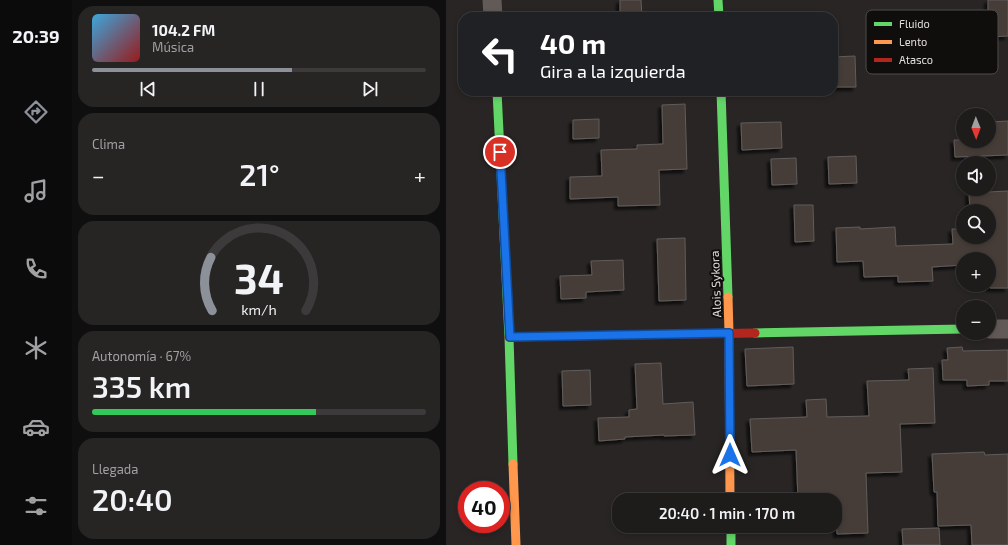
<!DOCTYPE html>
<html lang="es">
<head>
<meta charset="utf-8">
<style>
	:root { --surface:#1e1c1b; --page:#262524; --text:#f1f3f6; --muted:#a1a1a3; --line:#3c3a3a; --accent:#8c9099 }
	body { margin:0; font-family:"Exo 2",sans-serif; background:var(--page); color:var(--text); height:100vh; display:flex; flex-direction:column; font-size:15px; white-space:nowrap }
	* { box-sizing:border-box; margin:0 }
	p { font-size:13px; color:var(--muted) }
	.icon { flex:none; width:22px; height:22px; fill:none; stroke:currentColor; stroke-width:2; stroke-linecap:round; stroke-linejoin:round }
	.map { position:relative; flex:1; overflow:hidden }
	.details { display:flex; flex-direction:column; gap:6px; padding:6px; background:#100f0f; width:374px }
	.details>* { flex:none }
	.guide { position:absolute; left:12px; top:12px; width:380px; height:84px; border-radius:16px; box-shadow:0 2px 6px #0003,0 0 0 1px var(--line); background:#202124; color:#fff; overflow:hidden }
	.needle { width:26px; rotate:179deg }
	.controls { position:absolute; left:510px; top:108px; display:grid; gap:8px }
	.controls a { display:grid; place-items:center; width:40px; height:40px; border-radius:50%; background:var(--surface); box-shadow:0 2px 6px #0003,0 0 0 1px var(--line); font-size:20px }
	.speed { position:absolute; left:12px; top:481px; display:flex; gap:8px; font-size:20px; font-weight:700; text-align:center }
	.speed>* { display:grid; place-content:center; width:52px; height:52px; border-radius:50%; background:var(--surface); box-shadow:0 2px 6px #0003,0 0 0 1px var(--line); line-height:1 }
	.speed .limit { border:6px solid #d22; background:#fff; color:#111 }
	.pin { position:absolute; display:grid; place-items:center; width:34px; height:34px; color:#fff; margin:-17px; border:2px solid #fff; border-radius:50%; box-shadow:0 1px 4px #0007 }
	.me { position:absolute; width:44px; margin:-22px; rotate:0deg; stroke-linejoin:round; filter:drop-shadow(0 0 3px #0008) }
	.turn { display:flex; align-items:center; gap:14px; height:84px; padding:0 16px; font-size:18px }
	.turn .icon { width:52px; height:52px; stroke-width:2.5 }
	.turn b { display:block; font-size:28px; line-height:34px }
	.big { font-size:30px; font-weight:600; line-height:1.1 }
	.details .tile { flex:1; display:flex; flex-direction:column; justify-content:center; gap:6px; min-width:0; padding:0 14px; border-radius:16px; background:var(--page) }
	.details .dial { align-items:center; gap:0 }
	.dial svg { height:104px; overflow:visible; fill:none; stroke:var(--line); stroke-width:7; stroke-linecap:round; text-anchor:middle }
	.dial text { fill:var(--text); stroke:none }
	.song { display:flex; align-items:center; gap:12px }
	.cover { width:48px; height:48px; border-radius:6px; background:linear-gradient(135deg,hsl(200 70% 55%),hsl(0 70% 35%)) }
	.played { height:4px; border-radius:2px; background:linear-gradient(90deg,var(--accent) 60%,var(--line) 60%) }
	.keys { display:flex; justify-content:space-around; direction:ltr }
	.heat { display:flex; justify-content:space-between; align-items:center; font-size:22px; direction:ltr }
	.charge { height:6px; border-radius:3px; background:linear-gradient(90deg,#34c759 67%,var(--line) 0) }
	.trip { position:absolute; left:166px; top:493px; width:230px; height:40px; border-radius:16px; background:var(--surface); box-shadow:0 2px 6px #0003,0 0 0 1px var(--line); font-weight:600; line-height:40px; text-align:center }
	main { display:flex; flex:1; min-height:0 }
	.menu { display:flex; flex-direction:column; width:72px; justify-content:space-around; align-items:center; background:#0c0b0b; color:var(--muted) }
	.menu .icon { width:28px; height:28px }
	.menu .on { color:var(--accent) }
	.menu b { font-size:18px; color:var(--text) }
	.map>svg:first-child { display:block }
	.building { fill:#473c37; stroke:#605d5c; filter:url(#shadow) }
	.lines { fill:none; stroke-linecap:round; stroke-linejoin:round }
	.street { stroke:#625a57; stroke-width:19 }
	.fast { stroke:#63d668; stroke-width:9 }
	.slow { stroke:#ff974d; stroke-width:9 }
	.jam { stroke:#b3261e; stroke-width:9 }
	.route-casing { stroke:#114b97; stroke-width:10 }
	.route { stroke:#1a73e8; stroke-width:7 }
	.labels { text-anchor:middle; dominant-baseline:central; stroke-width:4; stroke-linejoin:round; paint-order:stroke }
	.street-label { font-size:12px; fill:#e1dddb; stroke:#100e0d }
	.key { fill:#100e0d; stroke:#4f4c4b; stroke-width:1 }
	.key-label { font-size:11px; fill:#e1dddb }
</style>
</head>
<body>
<main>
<nav class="menu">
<b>20:39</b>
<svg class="icon on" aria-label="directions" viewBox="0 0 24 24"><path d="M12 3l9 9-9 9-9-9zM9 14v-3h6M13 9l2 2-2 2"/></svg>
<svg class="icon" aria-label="music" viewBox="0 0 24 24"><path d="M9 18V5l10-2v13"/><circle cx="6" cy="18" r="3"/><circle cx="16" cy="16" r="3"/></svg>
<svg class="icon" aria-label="phone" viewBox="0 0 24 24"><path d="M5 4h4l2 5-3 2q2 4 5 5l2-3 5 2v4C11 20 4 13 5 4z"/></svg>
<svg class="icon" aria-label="climate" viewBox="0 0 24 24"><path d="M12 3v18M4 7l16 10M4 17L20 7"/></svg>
<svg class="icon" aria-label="car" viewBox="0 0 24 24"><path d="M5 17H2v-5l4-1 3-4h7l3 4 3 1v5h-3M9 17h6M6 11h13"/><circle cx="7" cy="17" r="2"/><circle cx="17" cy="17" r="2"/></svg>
<svg class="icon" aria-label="filters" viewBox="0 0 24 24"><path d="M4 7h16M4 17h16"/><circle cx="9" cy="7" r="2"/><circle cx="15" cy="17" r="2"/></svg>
</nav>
<section class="details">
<div class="tile">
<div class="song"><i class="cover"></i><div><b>104.2 FM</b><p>Música</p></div></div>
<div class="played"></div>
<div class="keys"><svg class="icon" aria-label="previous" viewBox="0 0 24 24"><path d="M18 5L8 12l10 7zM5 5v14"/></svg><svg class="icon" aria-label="pause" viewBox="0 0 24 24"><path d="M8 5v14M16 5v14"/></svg><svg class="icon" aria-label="next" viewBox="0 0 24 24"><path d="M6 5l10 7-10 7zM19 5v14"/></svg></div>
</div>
<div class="tile"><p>Clima</p>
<div class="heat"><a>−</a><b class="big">21°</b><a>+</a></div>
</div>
<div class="tile dial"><svg viewBox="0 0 100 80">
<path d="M14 69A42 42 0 1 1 86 69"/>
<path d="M14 69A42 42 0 0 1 13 28" stroke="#8c9099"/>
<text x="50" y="56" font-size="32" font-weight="700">34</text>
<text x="50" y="72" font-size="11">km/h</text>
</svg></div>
<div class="tile"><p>Autonomía · 67%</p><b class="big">335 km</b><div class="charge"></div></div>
<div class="tile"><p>Llegada</p><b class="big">20:40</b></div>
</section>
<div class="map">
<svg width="562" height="545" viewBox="0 0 562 545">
	<defs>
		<filter id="shadow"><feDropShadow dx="-3.5" dy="3.5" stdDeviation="1" flood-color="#0009"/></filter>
	</defs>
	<rect width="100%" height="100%" fill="#282524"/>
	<path class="building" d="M174,0h21l1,17h-22z
		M542,0h20v36l-19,1v-6l-45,1 -1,-20 45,-1z
		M409,56l1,31h-23v-30z
		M239,104l2,65 -28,1 1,35 -42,1v-9l-48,2v-22l32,-1 -1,-26 36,-1v-4l26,-1 -1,-39z
		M153,119v19l-26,1v-19z
		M562,121v34l-53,2 -1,-17h9v1h26v-2h3l-1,-17z
		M335,122l1,26 -40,2 -1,-27z
		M410,156l1,27 -28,1 -1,-27z
		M350,158l1,26 -25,1 -1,-26z
		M562,191v97h-18l-1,-29h-26v6l-31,2 1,14 -35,1v-6l-34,1 -1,-16 -26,1 -1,-34 24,-1v2l35,-2 1,19 57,-2 -1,-15h11v8h26v-26h-19l-1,-18z
		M348,205h19l1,36 -19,1z
		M239,238l1,62 -27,1 -2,-62z
		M177,260l1,30 -38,2v6l-25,1 -1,-23 32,-1 -1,-14z
		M347,347l1,37 -47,2 -2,-37z
		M516,347l1,4 45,-1v31h-19v4l-22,1v-6h-24l-1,-20h6l-1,-12z
		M215,363l2,41 30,-2 2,33 -31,1v-1l-39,2v2l-26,2 -1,-23 31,-1v-7l8,-1 -2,-45z
		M487,368l2,55 -35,1 2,48 -36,1 2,60 -31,1 -2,-34h-37l-2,-50 -44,2 -2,-33 57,-2 -1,-17 20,-1 1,18 42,-1 -2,-35 42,-1 -1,-11z
		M144,370l1,35 -28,1 -1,-35z
		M538,452l1,3 23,-1v91h-36l-1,-20 -33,1 -1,-34h-3l-2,-38z
		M493,528l1,17h-37l-1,-16z"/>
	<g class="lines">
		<path class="street" d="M46,0l1,17
			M543,329h19"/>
		<path class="fast" d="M272,0l1,17
			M51,91l12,246 4,127
			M275,91l7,206
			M309,333l208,-4
			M285,526v19"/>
		<path class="slow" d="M282,297l1,36 1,167
			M67,464l3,81"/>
		<path class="jam" d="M63,337l246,-4"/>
	</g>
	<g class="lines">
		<defs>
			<path id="route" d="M54,152l10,185 219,-4 1,122"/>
		</defs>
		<use href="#route" class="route-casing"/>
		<use href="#route" class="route"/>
	</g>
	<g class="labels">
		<g class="street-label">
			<text transform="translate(269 284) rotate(-92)">Alois Sykora</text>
		</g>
	</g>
	<rect x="420" y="10" width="132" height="64" rx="6" class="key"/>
	<rect x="428" y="22" width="18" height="4" fill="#63d668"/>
	<rect x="428" y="40" width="18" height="4" fill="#ff974d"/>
	<rect x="428" y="58" width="18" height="4" fill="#b3261e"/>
	<g class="key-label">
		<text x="453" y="28">Fluido</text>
		<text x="453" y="46">Lento</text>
		<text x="453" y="64">Atasco</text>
	</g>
</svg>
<div class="controls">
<a><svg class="needle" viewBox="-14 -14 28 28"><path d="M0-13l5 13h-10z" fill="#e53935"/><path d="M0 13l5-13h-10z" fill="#a1a1a3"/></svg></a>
<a><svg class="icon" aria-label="sound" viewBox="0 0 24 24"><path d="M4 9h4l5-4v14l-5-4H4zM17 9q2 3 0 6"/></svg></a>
<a><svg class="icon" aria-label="search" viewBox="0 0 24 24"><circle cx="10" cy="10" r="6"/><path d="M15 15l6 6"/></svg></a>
<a>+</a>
<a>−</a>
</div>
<div class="speed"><div class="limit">40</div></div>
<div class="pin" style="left:54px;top:152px;background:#d93025"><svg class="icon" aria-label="arrive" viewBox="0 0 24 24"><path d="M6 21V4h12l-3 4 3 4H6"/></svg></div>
<svg class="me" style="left:284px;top:455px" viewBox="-20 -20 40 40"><path d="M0-17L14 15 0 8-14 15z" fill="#1a73e8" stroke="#fff" stroke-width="4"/></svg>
<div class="trip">20:40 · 1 min · 170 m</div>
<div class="guide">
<div class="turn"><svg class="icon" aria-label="left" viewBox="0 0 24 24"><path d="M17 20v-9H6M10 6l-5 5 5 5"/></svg><div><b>40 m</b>Gira a la izquierda</div></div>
</div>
</div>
</main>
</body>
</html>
